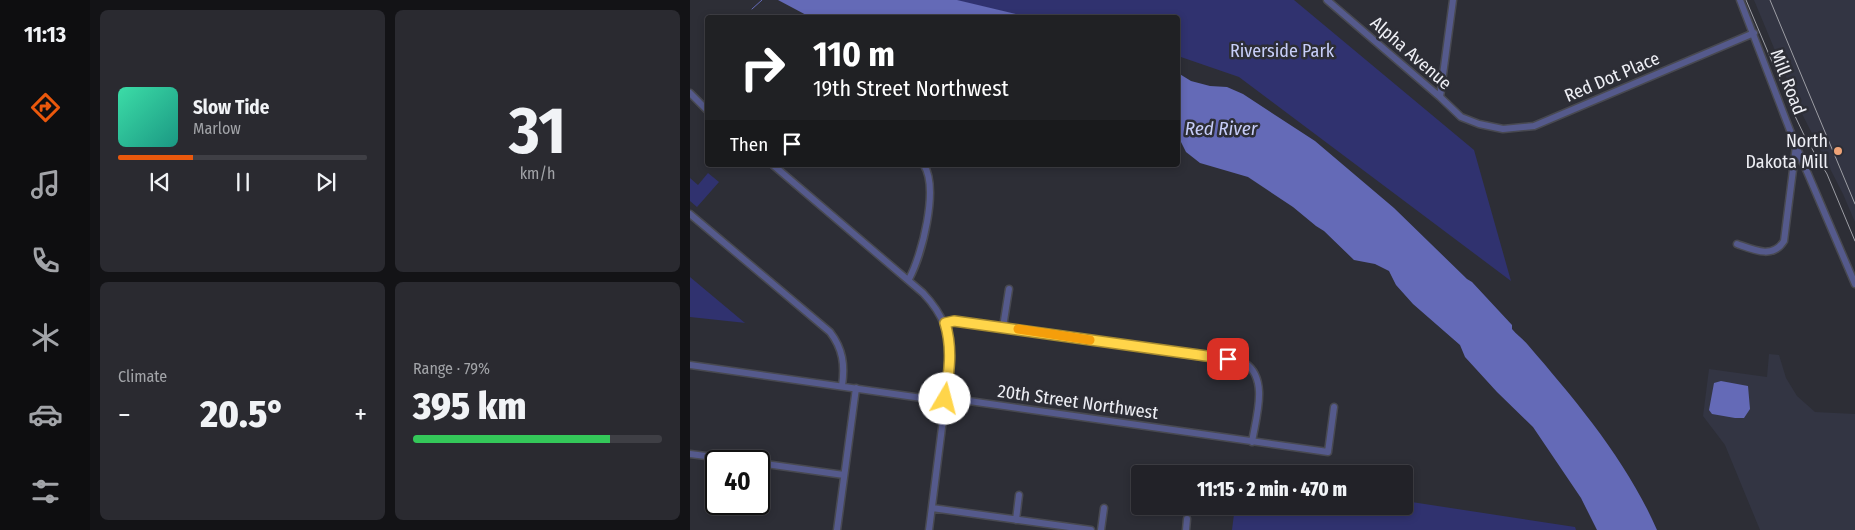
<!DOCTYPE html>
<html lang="en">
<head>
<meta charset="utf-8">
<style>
	:root { --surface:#222228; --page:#2a2a30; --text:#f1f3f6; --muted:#a2a4a8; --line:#3f3f45; --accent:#ea580c }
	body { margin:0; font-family:"Fira Sans Condensed",sans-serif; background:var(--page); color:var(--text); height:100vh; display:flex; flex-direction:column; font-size:19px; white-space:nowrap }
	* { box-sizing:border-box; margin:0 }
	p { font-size:16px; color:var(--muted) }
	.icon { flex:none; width:28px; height:28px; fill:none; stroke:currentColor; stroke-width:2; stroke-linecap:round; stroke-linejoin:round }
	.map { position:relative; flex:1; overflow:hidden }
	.sheet { display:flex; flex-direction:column; gap:10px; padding:10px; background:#131316; width:600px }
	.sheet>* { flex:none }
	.top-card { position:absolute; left:15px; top:15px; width:475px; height:152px; border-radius:5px; box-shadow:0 2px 8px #0003,0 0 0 1px var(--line); background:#202124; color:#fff; overflow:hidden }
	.speed { position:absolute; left:15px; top:450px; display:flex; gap:10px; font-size:25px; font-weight:700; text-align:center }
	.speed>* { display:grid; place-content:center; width:65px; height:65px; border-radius:50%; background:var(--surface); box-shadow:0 2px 8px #0003,0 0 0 1px var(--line); line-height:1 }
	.speed .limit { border:2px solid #111; border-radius:8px; background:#fff; color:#111 }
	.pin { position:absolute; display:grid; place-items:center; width:42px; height:42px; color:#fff; margin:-21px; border-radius:10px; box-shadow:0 2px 8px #0006 }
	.me { position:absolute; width:55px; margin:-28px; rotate:8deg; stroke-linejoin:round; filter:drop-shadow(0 0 4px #0008) }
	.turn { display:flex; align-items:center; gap:18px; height:105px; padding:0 25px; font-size:22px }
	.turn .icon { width:65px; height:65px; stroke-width:2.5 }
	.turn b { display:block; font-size:35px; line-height:42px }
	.then { display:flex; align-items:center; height:48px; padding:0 25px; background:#0003; gap:10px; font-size:19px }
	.big { font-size:38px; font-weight:800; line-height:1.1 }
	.sheet .tile { flex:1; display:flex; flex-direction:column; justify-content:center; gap:8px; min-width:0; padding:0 18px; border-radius:8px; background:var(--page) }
	.sheet .dial { align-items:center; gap:0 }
	.dial b { font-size:65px; line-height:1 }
	.song { display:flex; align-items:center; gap:15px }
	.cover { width:60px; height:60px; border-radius:8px; background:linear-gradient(135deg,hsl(160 70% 55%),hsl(170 70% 35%)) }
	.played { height:5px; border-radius:2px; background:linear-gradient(90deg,var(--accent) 30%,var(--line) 30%) }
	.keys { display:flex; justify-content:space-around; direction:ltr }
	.heat { display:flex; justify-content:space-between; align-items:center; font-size:28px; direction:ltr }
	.charge { height:8px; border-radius:4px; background:linear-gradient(90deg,#34c759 79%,var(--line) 0) }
	.sheet .tiles { flex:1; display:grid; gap:10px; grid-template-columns:repeat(2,1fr) }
	.trip { position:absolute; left:441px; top:465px; width:282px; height:50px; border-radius:5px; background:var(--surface); box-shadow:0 2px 8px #0003,0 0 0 1px var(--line); font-weight:800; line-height:50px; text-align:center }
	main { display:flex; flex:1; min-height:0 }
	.tab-bar { display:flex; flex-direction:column; width:90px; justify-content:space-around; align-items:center; background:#0e0e10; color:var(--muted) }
	.tab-bar .icon { width:35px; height:35px }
	.tab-bar .on { color:var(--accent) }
	.tab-bar b { font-size:22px; color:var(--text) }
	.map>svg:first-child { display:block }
	.built { fill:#333543 }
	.green { fill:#30326f }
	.water { fill:#646ab7 }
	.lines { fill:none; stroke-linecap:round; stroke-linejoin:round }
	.stream { stroke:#646ab7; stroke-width:1 }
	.minor-casing { stroke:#484951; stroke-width:9 }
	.minor { stroke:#555a8c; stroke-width:6 }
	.rail { stroke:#9d9ea5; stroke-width:1 }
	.route-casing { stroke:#a68a30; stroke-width:12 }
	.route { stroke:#ffd54a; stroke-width:9 }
	.slow { stroke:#f59e0b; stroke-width:9 }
	.poi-dot { fill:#efa377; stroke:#2d2e36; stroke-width:2 }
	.labels { text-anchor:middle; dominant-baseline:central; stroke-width:5; stroke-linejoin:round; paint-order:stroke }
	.park-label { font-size:18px; fill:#c8cff9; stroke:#2d2e36 }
	.street-label { font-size:18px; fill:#eeeff5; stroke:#2d2e36 }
	.poi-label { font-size:18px; fill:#eeeff5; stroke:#2d2e36; text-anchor:end }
	.water-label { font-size:19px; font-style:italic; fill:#c7cdf8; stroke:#2d2e36 }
</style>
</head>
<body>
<main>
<nav class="tab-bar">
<b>11:13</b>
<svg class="icon on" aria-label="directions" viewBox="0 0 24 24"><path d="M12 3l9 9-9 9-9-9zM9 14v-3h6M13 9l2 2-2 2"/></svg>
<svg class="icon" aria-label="music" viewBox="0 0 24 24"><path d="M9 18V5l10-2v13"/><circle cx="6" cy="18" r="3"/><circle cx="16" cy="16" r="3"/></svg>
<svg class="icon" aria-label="phone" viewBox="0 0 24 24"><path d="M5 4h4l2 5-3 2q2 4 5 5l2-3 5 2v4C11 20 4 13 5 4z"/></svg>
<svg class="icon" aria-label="climate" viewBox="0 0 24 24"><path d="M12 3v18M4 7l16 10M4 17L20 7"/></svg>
<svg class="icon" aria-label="car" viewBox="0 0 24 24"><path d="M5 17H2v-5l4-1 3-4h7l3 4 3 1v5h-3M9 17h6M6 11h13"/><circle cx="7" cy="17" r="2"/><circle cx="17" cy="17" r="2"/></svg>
<svg class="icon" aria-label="filters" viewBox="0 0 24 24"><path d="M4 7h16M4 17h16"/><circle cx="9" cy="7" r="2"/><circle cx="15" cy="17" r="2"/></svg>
</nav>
<section class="sheet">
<div class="tiles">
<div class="tile">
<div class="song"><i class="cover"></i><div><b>Slow Tide</b><p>Marlow</p></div></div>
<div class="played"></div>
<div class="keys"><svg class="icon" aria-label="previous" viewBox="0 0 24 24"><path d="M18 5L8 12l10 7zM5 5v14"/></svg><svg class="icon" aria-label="pause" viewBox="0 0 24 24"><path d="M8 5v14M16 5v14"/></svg><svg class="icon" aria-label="next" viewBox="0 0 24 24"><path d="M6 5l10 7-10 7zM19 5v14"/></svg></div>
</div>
<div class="tile dial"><b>31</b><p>km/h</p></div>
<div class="tile"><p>Climate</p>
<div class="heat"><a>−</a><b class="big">20.5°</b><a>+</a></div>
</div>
<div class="tile"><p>Range · 79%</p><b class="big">395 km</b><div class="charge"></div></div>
</div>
</section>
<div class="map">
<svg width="1165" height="530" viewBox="0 0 1165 530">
	<rect width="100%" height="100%" fill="#2d2e36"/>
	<path class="built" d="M1064,0h101v222l-12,-28 -44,-86z
		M1079,354l10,1 7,23 11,18 18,16 40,2v116h-95l-35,-85 -22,-29 6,-47 58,8z"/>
	<path class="green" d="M264,0h340l180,150 37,131 -272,-204 -61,-21v-38l-151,-1z
		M18,173l11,9 -22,25 -7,-6v-23l8,7z
		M0,277l55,46h1l-56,-6z
		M715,501l170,26 1,3h-344l3,-24h170z"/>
	<path class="water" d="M88,0h179l71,17h-218z
		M488,73l13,8 19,5 17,1 16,7 72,47 79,67 73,71 5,3 40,43v4c5,6 11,10 16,16 49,57 99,116 129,185h-60l-16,-32 -48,-71 -36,-35 -32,-35 -5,-12 -47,-41 -17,-19 -7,-14 -14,-7 -21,-4 -30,-29 -8,-5 -23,-19 -45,-30 -48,-14 -14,-11 -8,-16z
		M1031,381l27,5 2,23 -6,9h-9l-23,-4 -3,-4 5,-27z"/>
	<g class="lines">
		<path class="stream" d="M62,9l10,-9"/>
		<defs>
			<path id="minor" d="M637,0l113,97 21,20 18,7 24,5 31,-3 220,-93
				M1050,0l56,146 59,138
				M0,93l18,18
				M750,97l13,-97
				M83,165l150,128c20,21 29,43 27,71l-21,166
				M0,214l140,118c13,17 15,33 12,54
				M1047,244c17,6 36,15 47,-3l12,-95
				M219,279c13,-24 30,-90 15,-114
				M255,323l14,-2 286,42c24,16 11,54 7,79
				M313,327l6,-38
				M0,365l246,35 19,-1 373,53 6,-45
				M0,454l55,7
				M69,463l85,12
				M242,508l159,22
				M326,520l3,-25
				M147,530l19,-142
				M411,530l3,-22
				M496,530l1,-11"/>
		</defs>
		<use href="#minor" class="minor-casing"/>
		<use href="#minor" class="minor"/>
		<path class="rail" d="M1056,0l49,116 10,21 22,37 28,67
			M1080,0l85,204"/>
	</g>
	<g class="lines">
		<defs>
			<path id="route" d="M255,399c4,-26 8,-50 0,-76l9,-2 274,38"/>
		</defs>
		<use href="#route" class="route-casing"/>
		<use href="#route" class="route"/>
		<path class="slow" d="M328,329l72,11"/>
	</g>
	<circle class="poi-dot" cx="1148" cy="151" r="5"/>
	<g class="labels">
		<g class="park-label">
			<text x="592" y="51">Riverside Park</text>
		</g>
		<g class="street-label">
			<text transform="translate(721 53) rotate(41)">Alpha Avenue</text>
			<text transform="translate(922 77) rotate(-23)">Red Dot Place</text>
			<text transform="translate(1098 82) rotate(69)">Mill Road</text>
			<text transform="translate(388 402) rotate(8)">20th Street Northwest</text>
		</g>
		<g class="poi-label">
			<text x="1138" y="141">North<tspan x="1138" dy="21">Dakota Mill</tspan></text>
		</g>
		<g class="water-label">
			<text x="531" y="128">Red River</text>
		</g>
	</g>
</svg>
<div class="speed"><div class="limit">40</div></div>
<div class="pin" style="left:538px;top:359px;background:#d93025"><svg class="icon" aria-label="arrive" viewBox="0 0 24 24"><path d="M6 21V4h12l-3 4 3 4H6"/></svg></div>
<svg class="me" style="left:255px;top:399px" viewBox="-20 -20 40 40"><circle r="19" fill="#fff"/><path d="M0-13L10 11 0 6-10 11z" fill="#ffd54a"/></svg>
<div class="trip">11:15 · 2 min · 470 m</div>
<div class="top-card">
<div class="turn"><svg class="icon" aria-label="right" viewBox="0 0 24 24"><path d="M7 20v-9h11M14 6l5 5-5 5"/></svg><div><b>110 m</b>19th Street Northwest</div></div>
<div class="then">Then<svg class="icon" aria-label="arrive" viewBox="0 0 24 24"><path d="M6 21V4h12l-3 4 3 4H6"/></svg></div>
</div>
</div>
</main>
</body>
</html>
